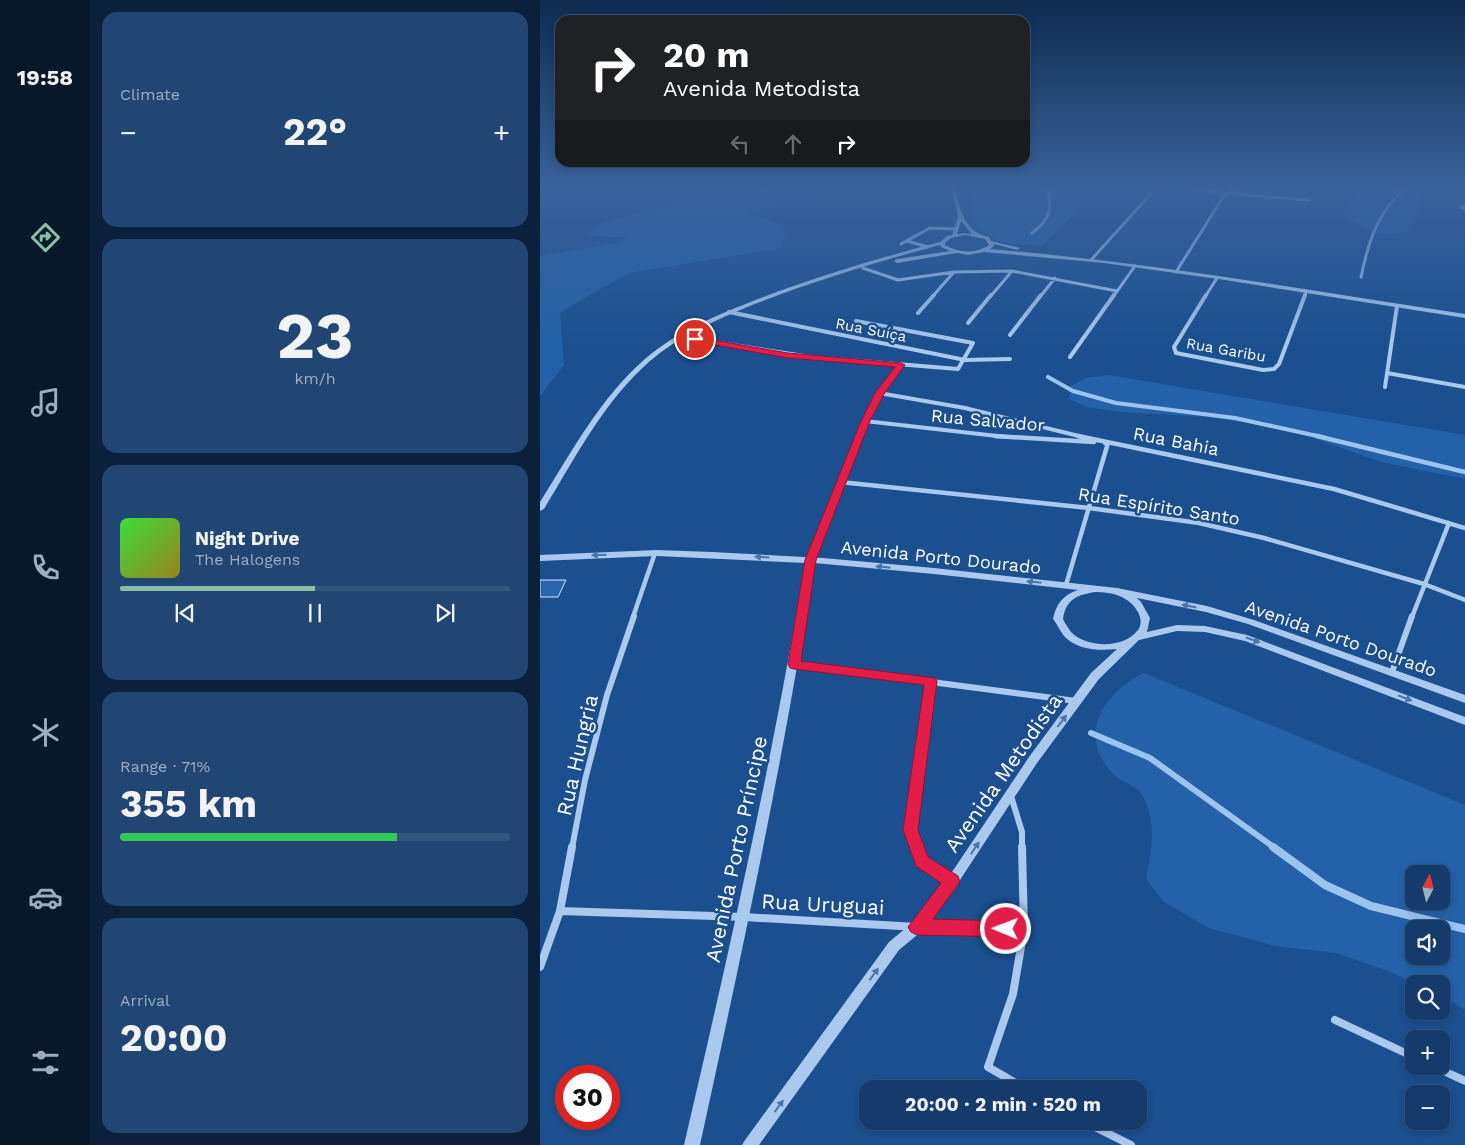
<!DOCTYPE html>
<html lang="en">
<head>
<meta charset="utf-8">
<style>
	:root { --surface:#143b6b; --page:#214673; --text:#f1f3f6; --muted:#9dadc1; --line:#33557e; --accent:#8abfa5 }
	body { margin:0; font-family:"Work Sans",sans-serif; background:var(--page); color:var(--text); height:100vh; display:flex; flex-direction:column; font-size:19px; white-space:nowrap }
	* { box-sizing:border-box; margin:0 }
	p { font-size:16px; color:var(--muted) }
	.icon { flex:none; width:28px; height:28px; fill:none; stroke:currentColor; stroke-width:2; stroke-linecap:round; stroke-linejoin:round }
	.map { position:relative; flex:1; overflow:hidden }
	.sheet { display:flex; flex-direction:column; gap:12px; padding:12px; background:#0b203b; width:450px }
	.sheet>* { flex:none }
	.top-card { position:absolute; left:15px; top:15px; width:475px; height:152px; border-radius:15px; box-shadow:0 2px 8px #0003,0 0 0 1px var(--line); background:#202124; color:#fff; overflow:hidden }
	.needle { width:32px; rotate:7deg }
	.buttons { position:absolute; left:865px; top:865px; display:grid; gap:10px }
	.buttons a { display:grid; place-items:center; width:45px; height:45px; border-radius:10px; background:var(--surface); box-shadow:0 2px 8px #0003,0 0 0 1px var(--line); font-size:25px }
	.speed { position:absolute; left:15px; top:1065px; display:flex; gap:10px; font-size:25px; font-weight:700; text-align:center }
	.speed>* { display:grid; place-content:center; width:65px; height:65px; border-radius:50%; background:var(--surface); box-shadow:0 2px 8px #0003,0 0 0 1px var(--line); line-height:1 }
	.speed .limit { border:8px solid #d22; background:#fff; color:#111 }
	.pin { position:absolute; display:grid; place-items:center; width:42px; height:42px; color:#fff; margin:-21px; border:2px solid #fff; border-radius:50%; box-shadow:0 1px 5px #0007 }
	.me { position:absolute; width:55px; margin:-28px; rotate:271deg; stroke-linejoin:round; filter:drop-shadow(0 0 4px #0008) }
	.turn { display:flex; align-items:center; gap:18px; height:105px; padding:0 25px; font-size:22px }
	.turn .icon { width:65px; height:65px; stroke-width:2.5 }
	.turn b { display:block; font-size:35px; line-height:42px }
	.lanes { display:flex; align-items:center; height:48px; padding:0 25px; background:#0003; justify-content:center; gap:25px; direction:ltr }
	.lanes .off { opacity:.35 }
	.big { font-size:38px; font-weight:700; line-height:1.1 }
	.sheet .widget { flex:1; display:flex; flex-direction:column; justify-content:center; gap:8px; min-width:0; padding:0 18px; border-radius:15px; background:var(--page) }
	.sheet .dial { align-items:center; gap:0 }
	.dial b { font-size:65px; line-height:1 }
	.song { display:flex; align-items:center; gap:15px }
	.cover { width:60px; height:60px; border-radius:8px; background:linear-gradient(135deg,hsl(120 70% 55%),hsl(50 70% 35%)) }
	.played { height:5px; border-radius:2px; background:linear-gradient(90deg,var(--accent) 50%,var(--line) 50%) }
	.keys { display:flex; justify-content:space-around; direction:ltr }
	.heat { display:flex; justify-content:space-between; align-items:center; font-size:28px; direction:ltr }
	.charge { height:8px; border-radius:4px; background:linear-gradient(90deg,#34c759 71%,var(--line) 0) }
	.trip { position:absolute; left:319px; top:1080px; width:288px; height:50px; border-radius:15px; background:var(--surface); box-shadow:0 2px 8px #0003,0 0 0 1px var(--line); font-weight:700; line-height:50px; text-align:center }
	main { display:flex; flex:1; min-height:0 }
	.dock { display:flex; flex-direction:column; width:90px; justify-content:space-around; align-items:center; background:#08182b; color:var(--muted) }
	.dock .icon { width:35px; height:35px }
	.dock .current { color:var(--accent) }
	.dock b { font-size:22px; color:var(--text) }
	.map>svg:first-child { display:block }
	.green { fill:#2461a8; fill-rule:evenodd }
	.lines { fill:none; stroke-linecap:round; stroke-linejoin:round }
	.stream-far4 { stroke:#9cc4f0; stroke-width:3 }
	.stream-far3 { stroke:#9cc4f0; stroke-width:4 }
	.stream-far2 { stroke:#9cc4f0; stroke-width:4.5 }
	.stream-far1 { stroke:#9cc4f0; stroke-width:6 }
	.stream { stroke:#9cc4f0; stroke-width:8 }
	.building { fill:#2a66ad; stroke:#cfe3fa }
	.minor-far4 { stroke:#a9c9ee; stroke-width:3 }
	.minor-far3 { stroke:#a9c9ee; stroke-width:4 }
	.minor-far2 { stroke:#a9c9ee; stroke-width:4.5 }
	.minor-far1 { stroke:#a9c9ee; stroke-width:6 }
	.minor { stroke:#a9c9ee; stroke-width:8 }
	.tertiary { fill:#a9c9ee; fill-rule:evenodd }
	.oneway { fill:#4674ac }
	.route { fill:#e11d48; stroke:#92132f }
	.labels { text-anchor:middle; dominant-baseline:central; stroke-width:5; stroke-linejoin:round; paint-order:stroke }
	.far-street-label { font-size:15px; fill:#fff; stroke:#1b4f8f }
	.street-label { font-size:18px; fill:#fff; stroke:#1b4f8f }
	.near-street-label { font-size:21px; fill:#fff; stroke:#1b4f8f }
</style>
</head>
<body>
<main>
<nav class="dock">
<b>19:58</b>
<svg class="icon current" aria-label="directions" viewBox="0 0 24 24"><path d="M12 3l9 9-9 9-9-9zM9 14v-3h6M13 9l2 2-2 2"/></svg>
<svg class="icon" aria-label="music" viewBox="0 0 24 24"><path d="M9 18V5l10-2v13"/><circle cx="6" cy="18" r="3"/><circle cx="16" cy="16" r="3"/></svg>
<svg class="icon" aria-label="phone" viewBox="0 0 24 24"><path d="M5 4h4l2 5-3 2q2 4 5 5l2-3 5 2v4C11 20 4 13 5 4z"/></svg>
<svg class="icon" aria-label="climate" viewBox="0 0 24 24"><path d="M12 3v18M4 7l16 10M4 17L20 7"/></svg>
<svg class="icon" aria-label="car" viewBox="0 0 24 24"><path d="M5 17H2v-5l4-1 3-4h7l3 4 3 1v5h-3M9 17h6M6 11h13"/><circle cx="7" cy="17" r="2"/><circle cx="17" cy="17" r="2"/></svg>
<svg class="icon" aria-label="filters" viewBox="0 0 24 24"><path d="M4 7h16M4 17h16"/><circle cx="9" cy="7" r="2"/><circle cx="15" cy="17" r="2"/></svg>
</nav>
<section class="sheet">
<div class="widget"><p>Climate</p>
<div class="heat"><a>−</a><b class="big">22°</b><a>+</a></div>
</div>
<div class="widget dial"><b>23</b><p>km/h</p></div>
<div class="widget">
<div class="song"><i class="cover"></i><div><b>Night Drive</b><p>The Halogens</p></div></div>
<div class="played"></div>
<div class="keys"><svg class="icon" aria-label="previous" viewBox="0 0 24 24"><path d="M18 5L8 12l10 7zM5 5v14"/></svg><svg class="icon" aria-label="pause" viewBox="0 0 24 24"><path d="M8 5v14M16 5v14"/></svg><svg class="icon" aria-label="next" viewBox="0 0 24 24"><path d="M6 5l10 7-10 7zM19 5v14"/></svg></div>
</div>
<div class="widget"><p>Range · 71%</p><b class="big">355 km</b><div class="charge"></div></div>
<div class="widget"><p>Arrival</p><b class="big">20:00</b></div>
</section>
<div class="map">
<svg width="925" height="1145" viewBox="0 0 925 1145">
	<rect width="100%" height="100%" fill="#1b4f8f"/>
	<path class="green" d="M142,187h127l5,2c-18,16 -46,19 -68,26l24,5 12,6 3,8 -3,14 -153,25 -69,39 4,53 -24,31v-140l78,-13 12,-5 -45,-3c6,-3 11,-8 17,-11 27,-12 63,-10 84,-33z
		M432,187h129l-60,59 -45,-5 -19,-13 -3,-14z
		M815,187h69l-4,2c5,12 -6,33 -13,43 -28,5 -42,1 -63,-18l1,-7 12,-12z
		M569,375l356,60v44l-84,-17 -73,-26 -49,-11 -52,-8 -88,-5 -32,-5 -18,-8 2,-13 15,-8z
		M604,673l321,132v205l-24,-15v-11h-24l-29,-13 -52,-18 -61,-7 -66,-18 -45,-26 -18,-23c6,-31 11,-53 -3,-83 -5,-10 -22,-14 -30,-22 -37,-39 -10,-81 31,-101zM874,874h27v27h-27zM874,929h27v27h-27z"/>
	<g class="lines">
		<path class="stream-far4" d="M492,233c18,-13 21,-25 15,-46
			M821,277c8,-38 16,-63 45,-90"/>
		<path class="stream-far3" d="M508,377l25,14 43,12 119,15 87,19"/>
		<path class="stream-far2" d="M777,436l148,36"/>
		<path class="stream-far1" d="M551,733l59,25 125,90"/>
		<path class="stream" d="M733,847l52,38 46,21 94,23"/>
	</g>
	<path class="building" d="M0,580h26l-8,17h-18z"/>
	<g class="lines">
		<path class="minor-far4" d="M688,191l20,-4
			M685,193l84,7
			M925,205l-4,2 4,2
			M367,241l21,6
			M361,244l29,-16 26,1
			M551,260l66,-73
			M323,268l35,12 56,-8 58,-1 105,20
			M636,272l49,-78 -42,-7
			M392,297l22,-25
			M450,297l22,-26
			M500,297l15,-19
			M573,297l22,-31
			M665,297l12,-19
			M764,297l2,-5"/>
		<path class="minor-far3" d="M666,295l-32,52 2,6 87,17 11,-1 5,-5 26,-69
			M189,312l236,48 45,-1
			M378,313l16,-18
			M428,323l23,-28
			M470,335l31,-40
			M141,337l130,20 147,12 15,-26 -117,-22
			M530,357l44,-62
			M847,373l78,14
			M845,387l12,-81
			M339,393l86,15 118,29
			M325,421l141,16
			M319,437l20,-44 22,-28"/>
		<path class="minor-far2" d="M455,436l99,6
			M538,436l256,53 131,39
			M300,482l249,26 110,15 65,15 160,46 41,16
			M270,560l49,-124
			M526,585l42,-142h-3
			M93,617l22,-64
			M872,617l37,-94"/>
		<path class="minor-far1" d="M254,664l282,37
			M852,672l20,-56
			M471,796l11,36v16
			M32,848l13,-68 22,-85 27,-79
			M377,848l-7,-18 21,-149"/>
		<path class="minor" d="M377,847l5,14 30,20
			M482,847l2,82 -11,65 -25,73 38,22
			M20,911l184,6 173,10 107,2
			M0,967l20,-56 12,-64
			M795,1020l79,37
			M893,1066l32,15
			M543,1121l48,24"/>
		<path class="tertiary" d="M411,187h4c5,22 9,45 34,50l2,4 29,7 -3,2 -23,-6v2l-4,3c159,13 317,41 475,65v4l-240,-38 -121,-17 -120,-11 -16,3 -11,-2 -60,10 -3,-2 3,-2 53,-8 -9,-4 -1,-2c-64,17 -126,36 -188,60 -36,15 -73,31 -102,56 -46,40 -75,97 -106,148l-4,2v-9c31,-49 60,-104 105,-143 30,-26 67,-42 103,-56 63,-25 127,-44 192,-61l7,-6 5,-1 6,-18zM421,221l11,13 -7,-1 -8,1zM425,235l20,4 4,6c-13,9 -30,8 -44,0v-2l6,-5z
			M117,550l55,2 111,6 111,10 183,20 90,18 47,14 211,75v8l-217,-79 -42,-12 -69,-14 4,4 9,16 -3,14 30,-7 28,1 42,9 218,82v8l-220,-84 -40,-9 -28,-1 -38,9 -40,39 -62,84 -81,123 -34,45 -23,19 -140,195h-17l3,-5 144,-198 23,-19 36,-45 81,-121 62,-84 26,-24c-18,2 -40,1 -53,-13 -4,-5 -7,-12 -11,-17 3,-15 10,-24 25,-29l-144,-16 -120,-11c-30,196 -72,389 -114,582h-16c45,-193 89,-387 121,-582l-148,-7 -117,5v-6zM555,592c17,0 34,4 43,20 3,6 4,12 0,18 -14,19 -52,18 -67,2 -3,-4 -6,-9 -8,-13 3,-20 14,-24 32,-27z"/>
	</g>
	<defs><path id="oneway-solid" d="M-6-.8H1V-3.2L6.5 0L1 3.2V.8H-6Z" transform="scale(1.25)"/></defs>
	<g class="oneway">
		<use href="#oneway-solid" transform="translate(59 555) rotate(178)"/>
		<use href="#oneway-solid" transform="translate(222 557) rotate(-177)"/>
		<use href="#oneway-solid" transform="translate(343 567) rotate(-174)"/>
		<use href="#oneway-solid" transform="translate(494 582) rotate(-174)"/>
		<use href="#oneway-solid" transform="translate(649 606) rotate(-169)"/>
		<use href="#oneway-solid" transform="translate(713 640) rotate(19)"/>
		<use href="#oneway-solid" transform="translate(865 698) rotate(21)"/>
		<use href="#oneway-solid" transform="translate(522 721) rotate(-53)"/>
		<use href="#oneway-solid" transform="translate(435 848) rotate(-56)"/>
		<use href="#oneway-solid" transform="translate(334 974) rotate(-54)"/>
		<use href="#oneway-solid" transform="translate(239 1106) rotate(-54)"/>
	</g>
	<linearGradient id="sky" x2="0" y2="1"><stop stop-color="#0f2b4f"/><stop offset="0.54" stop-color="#39639b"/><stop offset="1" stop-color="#39639b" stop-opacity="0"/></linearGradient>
	<rect width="925" height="347" fill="url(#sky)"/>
	<path class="route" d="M155,337l93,16 113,10 4,2 -21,29 -14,27 -54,139 -15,101 134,17 2,3 -19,149 10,27 30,19 2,6 -27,37 73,2 6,2 2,6 -2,5 -6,3 -89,-2 -6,-3 -3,-5 33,-44 -25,-17 -13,-36 21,-145 -130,-16 -4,-1 -2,-4 17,-104 56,-139 14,-28 20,-26 -107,-9 -96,-17 -1,-2z"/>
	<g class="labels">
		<g class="far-street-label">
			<text transform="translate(331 330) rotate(11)">Rua Suíça</text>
			<text transform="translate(686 350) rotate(10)">Rua Garibu</text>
		</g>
		<g class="street-label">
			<text transform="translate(448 420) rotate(5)">Rua Salvador</text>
			<text transform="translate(636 441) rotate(11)">Rua Bahia</text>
			<text transform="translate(619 506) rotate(9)">Rua Espírito Santo</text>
			<text transform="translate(401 557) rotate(6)">Avenida Porto Dourado</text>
			<text transform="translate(801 638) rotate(19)">Avenida Porto Dourado</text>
		</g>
		<g class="near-street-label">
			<text transform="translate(37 755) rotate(-77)">Rua Hungria</text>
			<text transform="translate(463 773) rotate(-55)">Avenida Metodista</text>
			<text transform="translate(196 849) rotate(-78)">Avenida Porto Príncipe</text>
			<text transform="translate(283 904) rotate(3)">Rua Uruguai</text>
		</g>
	</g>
</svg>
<div class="buttons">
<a><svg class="needle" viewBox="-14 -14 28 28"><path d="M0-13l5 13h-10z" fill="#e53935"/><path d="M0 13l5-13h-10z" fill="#9dadc1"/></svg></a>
<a><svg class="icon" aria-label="sound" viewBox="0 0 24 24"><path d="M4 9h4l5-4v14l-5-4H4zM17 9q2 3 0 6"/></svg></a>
<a><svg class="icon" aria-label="search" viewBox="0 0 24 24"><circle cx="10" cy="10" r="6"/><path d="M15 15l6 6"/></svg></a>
<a>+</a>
<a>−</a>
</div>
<div class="speed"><div class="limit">30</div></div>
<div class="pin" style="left:155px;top:339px;background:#d93025"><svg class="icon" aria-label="arrive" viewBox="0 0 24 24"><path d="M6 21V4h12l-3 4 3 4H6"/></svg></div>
<svg class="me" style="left:466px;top:929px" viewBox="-20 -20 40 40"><circle r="17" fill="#e11d48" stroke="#fff" stroke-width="3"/><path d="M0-11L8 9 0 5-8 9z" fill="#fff"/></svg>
<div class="trip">20:00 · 2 min · 520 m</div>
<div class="top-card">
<div class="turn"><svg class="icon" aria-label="right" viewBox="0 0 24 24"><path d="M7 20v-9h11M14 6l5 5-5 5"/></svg><div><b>20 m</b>Avenida Metodista</div></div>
<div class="lanes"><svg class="icon off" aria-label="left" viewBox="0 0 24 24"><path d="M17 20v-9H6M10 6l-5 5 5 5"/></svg><svg class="icon off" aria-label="ahead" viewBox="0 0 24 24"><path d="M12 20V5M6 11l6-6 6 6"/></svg><svg class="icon" aria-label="right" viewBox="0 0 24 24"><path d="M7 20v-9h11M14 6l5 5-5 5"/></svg></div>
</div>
</div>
</main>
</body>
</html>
